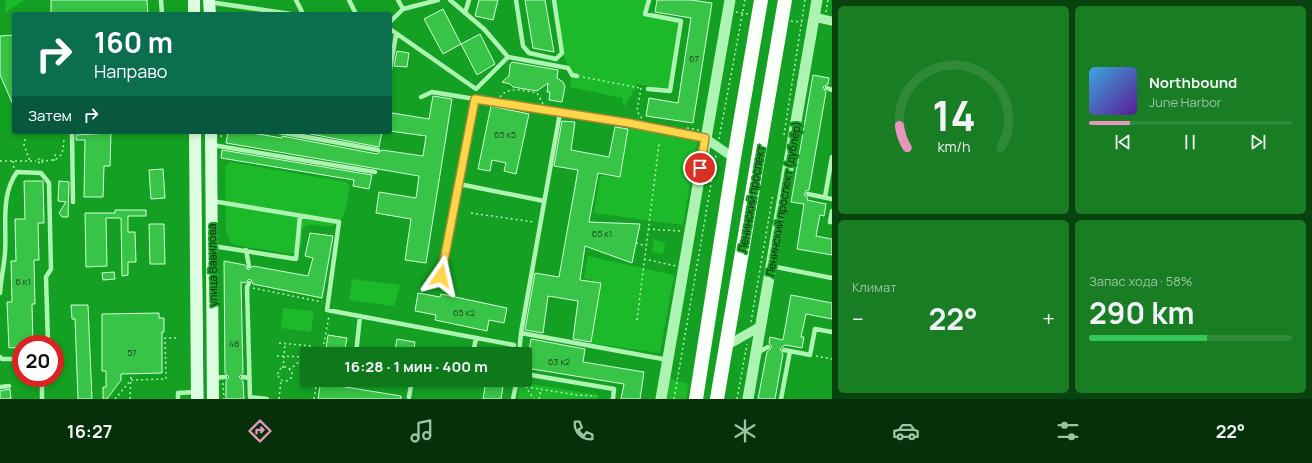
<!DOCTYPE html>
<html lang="ru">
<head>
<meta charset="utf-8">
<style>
	:root { --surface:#0f781a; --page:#187d23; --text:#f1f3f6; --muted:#9bc4a2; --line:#2f8939; --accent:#e797bd }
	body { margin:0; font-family:Manrope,sans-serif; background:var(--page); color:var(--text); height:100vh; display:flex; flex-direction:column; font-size:15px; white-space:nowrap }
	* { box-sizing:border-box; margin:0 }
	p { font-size:13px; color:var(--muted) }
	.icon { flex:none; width:22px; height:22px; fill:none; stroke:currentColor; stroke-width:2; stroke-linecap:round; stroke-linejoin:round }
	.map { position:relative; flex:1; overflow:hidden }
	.details { display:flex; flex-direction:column; gap:6px; padding:6px; background:#08420e; width:480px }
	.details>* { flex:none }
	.guide { position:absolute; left:12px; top:12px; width:380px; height:122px; border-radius:4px; box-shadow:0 2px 6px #0003; background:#0b6e4f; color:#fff; overflow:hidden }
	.speed { position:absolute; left:12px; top:335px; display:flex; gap:8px; font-size:20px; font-weight:700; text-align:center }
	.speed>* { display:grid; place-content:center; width:52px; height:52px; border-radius:50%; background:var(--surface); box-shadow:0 2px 6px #0003; line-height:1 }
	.speed .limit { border:6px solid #d22; background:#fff; color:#111 }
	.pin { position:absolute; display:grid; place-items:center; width:34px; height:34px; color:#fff; margin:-17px; border:2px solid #fff; border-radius:50%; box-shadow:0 1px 4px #0007 }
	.me { position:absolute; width:44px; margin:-22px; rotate:11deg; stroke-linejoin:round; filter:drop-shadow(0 0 3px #0008) }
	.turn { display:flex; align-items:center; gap:14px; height:84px; padding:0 16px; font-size:18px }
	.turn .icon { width:52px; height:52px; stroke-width:2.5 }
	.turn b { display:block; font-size:28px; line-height:34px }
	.then { display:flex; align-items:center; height:38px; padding:0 16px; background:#0003; gap:8px; font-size:15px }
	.big { font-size:30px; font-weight:700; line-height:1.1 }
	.details .tile { flex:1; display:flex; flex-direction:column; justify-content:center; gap:6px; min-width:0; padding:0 14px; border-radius:6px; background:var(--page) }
	.details .dial { align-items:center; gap:0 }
	.dial svg { height:104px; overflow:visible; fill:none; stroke:var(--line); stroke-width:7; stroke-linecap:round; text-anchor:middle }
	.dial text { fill:var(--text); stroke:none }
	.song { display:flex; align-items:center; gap:12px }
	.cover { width:48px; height:48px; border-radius:6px; background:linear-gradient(135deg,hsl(200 70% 55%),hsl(270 70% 35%)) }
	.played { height:4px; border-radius:2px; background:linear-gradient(90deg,var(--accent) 20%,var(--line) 20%) }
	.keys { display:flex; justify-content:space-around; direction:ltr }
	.heat { display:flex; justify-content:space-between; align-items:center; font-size:22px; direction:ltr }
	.charge { height:6px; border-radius:3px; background:linear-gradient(90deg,#34c759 58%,var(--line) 0) }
	.details .tiles { flex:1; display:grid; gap:6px; grid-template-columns:repeat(2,1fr) }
	.trip { position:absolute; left:300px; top:347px; width:232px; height:40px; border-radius:4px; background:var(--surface); box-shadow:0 2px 6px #0003; font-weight:700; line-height:40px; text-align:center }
	.menu { display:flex; height:64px; justify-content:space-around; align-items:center; background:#06300a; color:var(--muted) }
	.menu .icon { width:28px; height:28px }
	.menu .selected { color:var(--accent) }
	.menu b { font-size:18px; color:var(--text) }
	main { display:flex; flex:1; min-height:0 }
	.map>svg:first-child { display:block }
	.green { fill:#1cba2a }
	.building { fill:#38c446; stroke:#d5fdd9 }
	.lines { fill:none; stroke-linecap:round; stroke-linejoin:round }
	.path { stroke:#adf4b3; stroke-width:1.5; stroke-dasharray:2 3; stroke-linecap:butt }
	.service { stroke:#adf4b3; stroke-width:4.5 }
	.minor { stroke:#adf4b3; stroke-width:9 }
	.tertiary { stroke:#adf4b3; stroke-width:11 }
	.secondary { stroke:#ddfde0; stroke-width:12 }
	.primary { stroke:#fafffa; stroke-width:14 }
	.tram { stroke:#fff; stroke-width:1 }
	.route-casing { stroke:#a68a30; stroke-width:10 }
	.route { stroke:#ffd54a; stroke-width:7 }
	.labels { text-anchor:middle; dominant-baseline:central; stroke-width:4; stroke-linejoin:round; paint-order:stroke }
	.number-label { font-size:9px; fill:#244727 }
	.street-label { font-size:11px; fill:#1d1d1d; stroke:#14a022 }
</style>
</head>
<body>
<main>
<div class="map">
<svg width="832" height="399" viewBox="0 0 832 399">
	<rect width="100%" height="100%" fill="#14a022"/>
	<path class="green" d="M6,0h18l-19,13z
		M554,0h98l-6,14 35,7 -11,70 -32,-7 -14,23 -2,-9 -52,-11 2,-12 -10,-22z
		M628,129h9l60,12 -14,84 -89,-12 6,-37 20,1z
		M230,162l116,20 4,4c-4,18 -4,45 -28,40 -5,-1 -11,-3 -16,0 -11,7 6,24 -17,28l-53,-9 -6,-3 -4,-10 -1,-66z
		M654,240l11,2 -2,12 -11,-2z
		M588,256l86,19 -14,78 -69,-10 10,-60 -17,-5z
		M352,279l48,6 -6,21 -45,-6z
		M283,308l31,3 -3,21 -30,-4z
		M670,378l18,6 -2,15h-19z
		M519,382l80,13 -1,4h-80z"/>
	<path class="building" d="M51,0h96l1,14h-97z
		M479,0h19l-5,20 -18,-4z
		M525,0h20l9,52 -21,-4z
		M657,0h34l21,3 -19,120 -47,-7 3,-18 29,5 13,-85 -36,-6z
		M443,9l18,35 -18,10 -19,-35z
		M480,34l15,30 -18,11 -16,-31z
		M14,35v72l-14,-32v-39z
		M397,51l12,2 -2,14 -13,-1z
		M512,62l46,8 -1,8 6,4 2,4 -3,16 -13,-2 1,-8h-3l1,-9 -11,8 -24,-4 -3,-3 -8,-2 7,-6 1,-11z
		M813,75l16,3 -1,6 -5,3 3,5 -17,98 -3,1 -2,4 4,3 -1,2 19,4 -2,12 -4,-1 -4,21 16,3v16l-35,-6 7,-45 -13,-2z
		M433,96l19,3 -26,164 -21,-3 6,-41 -35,-6 3,-21 37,6 3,-22 -193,-33 2,-11h18l36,6v-2l95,18 5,-4 41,6 3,-20 -36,-5 2,-18 37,6z
		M491,106l38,8 -13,60 -12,-3 2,-8 -14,-3 -2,11 -12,-2z
		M562,121l13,1 -4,28 38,7 6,-30 13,2 -8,48 -22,-4 -9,49 51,2 -8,39 -47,-17 -5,34 21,3 -10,59 -18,-3 5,-38 -30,-5 -5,37 -18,-3 10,-57 24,4 19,-107 -24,-4z
		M300,132h82l-3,15z
		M111,133l-1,33h-6l-1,31h-19l1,-57h-9v-5z
		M222,150l150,25 -3,14 -16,-3 1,-6 -133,-22z
		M163,169l2,29 -14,1 -2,-29z
		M24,181h19l1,42h-6l1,37h-5l1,44h-3l1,40h-12v3l-12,1 -2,-46h5l-1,-41h5l-1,-42h10z
		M59,181l10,1 -1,35h-6l-3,-4 7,-11 -8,-1z
		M115,210h31v6h-18v16h7l1,30h-8v13l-6,1 -1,-58h-15l1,48 -21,1 -1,-54h30z
		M149,224h15l1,40h-15z
		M310,233l23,3 -11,62 -69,-14 -1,-3 -3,-2 -4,4 -4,-1 2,91 -4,4 4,4 1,18h-18v-18l3,-4 -4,-4 -1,-112 21,4 3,5 5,-4 55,10 5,-18 -8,-2z
		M114,272l1,7 -12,1 -1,-7z
		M418,293l22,4 1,-3 66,14 -3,15 -15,-3 -2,11 -52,-11 1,-5 -21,-4z
		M791,295l41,8v16l-26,-5 -5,23h3l-2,11 -17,-3 -5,4 3,5 -8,45h-17l9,-47 5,-5 -3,-4 1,-6 13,3z
		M71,305h17l4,94h-14l-3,-80h-3z
		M159,313v5h5v14h-2v41l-41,1v6l-14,19h-4v-12h3v-16h-4v-57z
		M328,335l19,3 -3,16h-19z
		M397,339l18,3 -2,12h-19z
		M531,339l54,10 -2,13 61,10 -4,27h-19l3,-15 -98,-16z
		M321,380h19l-1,6 62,10v3h-83z
		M486,380h18l-3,19h-18z
		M10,389l1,10h-11v-8z"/>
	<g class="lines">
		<path class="path" d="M736,12l12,2
			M826,12l2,-12
			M791,21l11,1
			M583,77l57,11
			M641,88l-4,23 6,9
			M500,97c9,-12 24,-6 37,-4l6,11
			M687,128l12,2
			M784,135l21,-135
			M221,137l1,-5
			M25,139l-1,6 6,16
			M719,139l26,-139
			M0,161h36
			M13,161l1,8
			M43,161l-3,-3 -3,3 4,3 2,-3c19,-1 20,-5 21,-23
			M54,161l2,-9
			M471,213l63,9
			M648,229l32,2
			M636,243l10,3
			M644,259l32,7
			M253,288l69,14
			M637,320l22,-176
			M751,322l22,-128
			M279,343l32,3
			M322,354l7,-38
			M277,356l28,1
			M816,356l16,3
			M278 374a7 7 0 1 1 14 0a7 7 0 1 1-14 0Z
			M283,368l2,-24
			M289,370l16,-13
			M223,383l1,16
			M521,386l56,9 19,1
			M525,386l9,13
			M115,399l16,-19 35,-1 -1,-41h13
			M130,399l1,-25
			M279,399l2,-19
			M314,399l3,-19
			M539,399l2,-10
			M674,399l42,-244
			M737,399l10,-55"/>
		<path class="service" d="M161,0l1,14
			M296,0l7,14
			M349,0l7,14
			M398,0l5,9
			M516,0l7,46 6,7 27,6 6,-6 -8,-53
			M209,2l82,12
			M465,13l4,-13
			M390,22l13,-13 35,-9
			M390,29l86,60 32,-32 -24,-28 -34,-29
			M508,57l60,11 4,7 5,1
			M390,69l6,-34
			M827,88l5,2
			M648,89l22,2 11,-70 -36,-7 4,-14
			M421,97l11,-5 43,7
			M72,132l1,70
			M279,132l99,18
			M212,145l163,27
			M459,184l85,17
			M808,194l24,5
			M825,197l7,-40
			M212,201l127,21 -12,88 187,35
			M832,211l-2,11h2
			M213,246l83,13 4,-43
			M246,250l3,16
			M771,266l61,12
			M441,276l34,-177 85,14
			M249,283l-2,4 3,110 17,2
			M0,293c1,-14 4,-27 5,-40 2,-28 -5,-57 12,-81l24,1 8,10 2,86 -5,8 2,67
			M784,350l6,1
			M757,353l11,-6
			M356,354l4,-38
			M473,354l3,-16
			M519,354l2,-21
			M0,357l2,2h19
			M668,360l-147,-27 39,-220 69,10 76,15
			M525,374l89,15 -1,10
			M243,377l6,1
			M42,378v21
			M213,378l12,-1
			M441,380l26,4 1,-4
			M0,387l9,-1
			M409,397l3,-17
			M178,399v-6l18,-1
			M513,399l4,-19
			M781,399l9,-48 20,4 5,-26 17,3"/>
		<path class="minor" d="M814,17l18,4
			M705,138l29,20
			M726,346l35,-20"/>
		<path class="tertiary" d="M661,399l69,-399
			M748,399l69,-399"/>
		<path class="secondary" d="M194,0v14
			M209,0l1,14
			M195,132l2,267
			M211,132l2,267"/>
		<path class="primary" d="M696,399l38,-241 27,-158
			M717,399l68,-399"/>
		<path class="tram" d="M199,0v14
			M200,132l3,267"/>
	</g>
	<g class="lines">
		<defs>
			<path id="route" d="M441,276l34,-177 154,24 76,15 -5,30"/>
		</defs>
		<use href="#route" class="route-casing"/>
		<use href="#route" class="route"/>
	</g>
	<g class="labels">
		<g class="number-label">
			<text x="694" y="58">67</text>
			<text x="505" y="134">65 к5</text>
			<text x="602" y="233">65 к1</text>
			<text x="23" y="281">6 к1</text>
			<text x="464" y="312">65 к2</text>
			<text x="234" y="343">48</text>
			<text x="132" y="352">57</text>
			<text x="559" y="361">63 к2</text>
		</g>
		<g class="street-label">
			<text transform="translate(751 199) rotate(-80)">Ленинский проспект</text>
			<text transform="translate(783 199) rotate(-80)">Ленинский проспект (дублёр)</text>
			<text transform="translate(212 265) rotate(-91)">улица Вавилова</text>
		</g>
	</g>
</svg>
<div class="speed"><div class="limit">20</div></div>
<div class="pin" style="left:700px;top:168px;background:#d93025"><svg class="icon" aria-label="arrive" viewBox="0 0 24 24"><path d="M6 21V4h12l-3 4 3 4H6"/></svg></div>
<svg class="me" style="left:441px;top:276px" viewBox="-20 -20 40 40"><path d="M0-17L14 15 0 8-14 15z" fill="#ffd54a" stroke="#fff" stroke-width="4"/></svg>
<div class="trip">16:28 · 1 мин · 400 m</div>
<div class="guide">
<div class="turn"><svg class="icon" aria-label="right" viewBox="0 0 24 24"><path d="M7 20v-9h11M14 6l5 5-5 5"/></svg><div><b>160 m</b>Направо</div></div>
<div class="then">Затем<svg class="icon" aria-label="right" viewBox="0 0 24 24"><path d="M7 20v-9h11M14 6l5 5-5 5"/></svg></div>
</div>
</div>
<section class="details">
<div class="tiles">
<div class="tile dial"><svg viewBox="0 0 100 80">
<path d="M14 69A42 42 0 1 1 86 69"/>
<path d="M14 69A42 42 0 0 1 8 52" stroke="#e797bd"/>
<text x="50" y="56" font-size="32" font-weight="700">14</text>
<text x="50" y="72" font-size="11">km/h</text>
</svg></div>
<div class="tile">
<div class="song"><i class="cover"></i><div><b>Northbound</b><p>June Harbor</p></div></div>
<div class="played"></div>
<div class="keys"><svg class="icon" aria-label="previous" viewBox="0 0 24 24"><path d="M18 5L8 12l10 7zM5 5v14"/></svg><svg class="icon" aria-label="pause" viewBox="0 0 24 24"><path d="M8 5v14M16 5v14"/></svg><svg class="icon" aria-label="next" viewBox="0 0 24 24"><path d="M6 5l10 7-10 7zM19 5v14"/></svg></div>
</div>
<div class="tile"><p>Климат</p>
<div class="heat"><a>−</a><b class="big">22°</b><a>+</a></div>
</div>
<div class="tile"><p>Запас хода · 58%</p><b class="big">290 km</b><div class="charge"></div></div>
</div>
</section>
</main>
<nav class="menu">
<b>16:27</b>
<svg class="icon selected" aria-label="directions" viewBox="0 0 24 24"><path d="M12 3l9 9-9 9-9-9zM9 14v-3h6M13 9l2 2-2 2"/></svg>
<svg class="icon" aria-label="music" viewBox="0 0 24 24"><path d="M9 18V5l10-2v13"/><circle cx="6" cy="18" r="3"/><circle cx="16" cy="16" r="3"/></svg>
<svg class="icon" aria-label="phone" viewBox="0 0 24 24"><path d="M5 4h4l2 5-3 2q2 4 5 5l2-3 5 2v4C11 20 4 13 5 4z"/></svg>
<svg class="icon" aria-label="climate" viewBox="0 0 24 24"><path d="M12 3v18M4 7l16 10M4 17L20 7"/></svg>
<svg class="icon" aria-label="car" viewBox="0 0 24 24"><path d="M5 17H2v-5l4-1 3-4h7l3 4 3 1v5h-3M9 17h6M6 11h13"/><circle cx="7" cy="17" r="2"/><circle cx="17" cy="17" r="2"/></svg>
<svg class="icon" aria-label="filters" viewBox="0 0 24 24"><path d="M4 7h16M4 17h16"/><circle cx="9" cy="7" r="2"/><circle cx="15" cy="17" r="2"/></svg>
<b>22°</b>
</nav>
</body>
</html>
